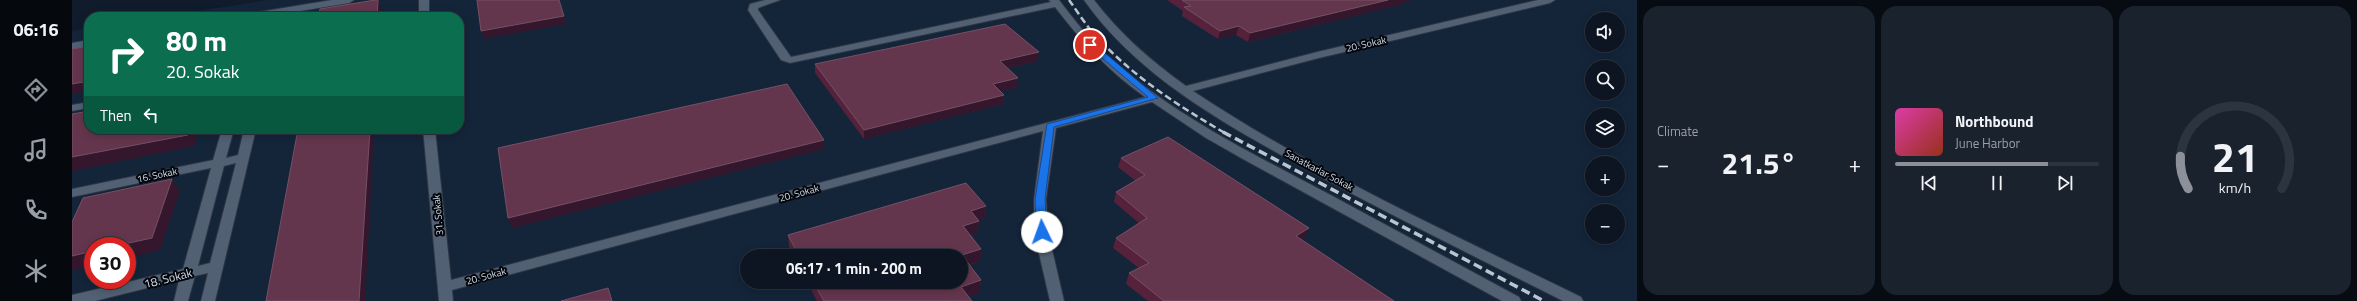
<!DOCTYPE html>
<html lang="en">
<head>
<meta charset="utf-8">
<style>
	:root { --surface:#0c1521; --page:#1a222e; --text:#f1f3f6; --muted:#9a9fa5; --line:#2c343f; --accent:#8c9099 }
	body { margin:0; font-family:"Titillium Web",sans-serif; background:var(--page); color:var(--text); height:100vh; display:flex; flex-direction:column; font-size:15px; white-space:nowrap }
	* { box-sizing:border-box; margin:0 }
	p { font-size:13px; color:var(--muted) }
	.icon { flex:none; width:22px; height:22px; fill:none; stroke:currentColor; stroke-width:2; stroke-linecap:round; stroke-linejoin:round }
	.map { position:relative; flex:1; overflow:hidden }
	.drawer { display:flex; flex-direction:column; gap:6px; padding:6px; background:#070c12; width:720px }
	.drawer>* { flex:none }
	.hud { position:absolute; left:12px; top:12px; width:380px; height:122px; border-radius:16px; box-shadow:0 2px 10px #0003,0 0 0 1px var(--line); background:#0b6e4f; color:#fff; overflow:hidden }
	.tools { position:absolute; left:1513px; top:12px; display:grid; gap:8px }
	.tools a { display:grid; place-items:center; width:40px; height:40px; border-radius:50%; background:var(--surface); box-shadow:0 2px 10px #0003,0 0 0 1px var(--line); font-size:20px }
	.speed { position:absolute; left:12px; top:237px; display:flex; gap:8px; font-size:20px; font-weight:700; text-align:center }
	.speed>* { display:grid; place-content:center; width:52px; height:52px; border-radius:50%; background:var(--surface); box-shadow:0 2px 10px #0003,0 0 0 1px var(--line); line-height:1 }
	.speed .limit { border:6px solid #d22; background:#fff; color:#111 }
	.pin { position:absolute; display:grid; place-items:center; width:34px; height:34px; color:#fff; margin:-17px; border:2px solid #fff; border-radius:50%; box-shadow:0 1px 4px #0007 }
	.me { position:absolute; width:44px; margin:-22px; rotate:357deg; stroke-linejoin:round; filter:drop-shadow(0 0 3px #0008) }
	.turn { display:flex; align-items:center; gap:14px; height:84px; padding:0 16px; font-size:18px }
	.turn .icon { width:52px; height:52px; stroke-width:2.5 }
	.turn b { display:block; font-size:28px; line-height:34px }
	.then { display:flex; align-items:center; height:38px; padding:0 16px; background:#0003; gap:8px; font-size:15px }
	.big { font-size:30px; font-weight:700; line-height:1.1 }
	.drawer .card { flex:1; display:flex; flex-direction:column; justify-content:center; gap:6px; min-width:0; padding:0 14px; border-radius:16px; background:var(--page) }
	.drawer .dial { align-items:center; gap:0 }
	.dial svg { height:104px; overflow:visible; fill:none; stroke:var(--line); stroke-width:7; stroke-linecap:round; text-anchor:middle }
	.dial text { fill:var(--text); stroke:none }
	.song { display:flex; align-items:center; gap:12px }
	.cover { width:48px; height:48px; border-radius:6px; background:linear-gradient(135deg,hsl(320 70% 55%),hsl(10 70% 35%)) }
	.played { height:4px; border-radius:2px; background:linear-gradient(90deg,var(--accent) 75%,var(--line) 75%) }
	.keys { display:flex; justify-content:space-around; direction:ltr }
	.heat { display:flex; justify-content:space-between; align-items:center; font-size:22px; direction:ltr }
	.drawer .tiles { flex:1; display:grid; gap:6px; grid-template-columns:repeat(3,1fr) }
	.trip { position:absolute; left:668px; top:249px; width:228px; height:40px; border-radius:20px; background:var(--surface); box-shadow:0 2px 10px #0003,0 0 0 1px var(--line); font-weight:700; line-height:40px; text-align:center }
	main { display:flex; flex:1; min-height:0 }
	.dock { display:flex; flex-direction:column; width:72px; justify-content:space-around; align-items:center; background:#05080d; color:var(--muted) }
	.dock .icon { width:28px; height:28px }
	.dock .current { color:var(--accent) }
	.dock b { font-size:18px; color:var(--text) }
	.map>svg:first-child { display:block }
	.built { fill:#14253a; fill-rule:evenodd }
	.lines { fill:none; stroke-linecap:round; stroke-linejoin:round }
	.minor-casing { stroke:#2f3542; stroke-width:2 }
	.minor { fill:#516073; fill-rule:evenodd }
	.rail-far1 { stroke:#bbc5d0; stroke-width:2.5; stroke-dasharray:7 3.5; stroke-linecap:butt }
	.rail { stroke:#bbc5d0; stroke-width:3.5; stroke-dasharray:9 4.5; stroke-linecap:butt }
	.wall { fill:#56223b }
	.shaded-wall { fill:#35172d }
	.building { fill:#64364d; stroke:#755065 }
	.route { fill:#1a73e8; stroke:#114b97 }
	.labels { text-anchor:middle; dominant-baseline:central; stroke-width:4; stroke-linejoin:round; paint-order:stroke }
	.street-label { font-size:10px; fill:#d2dbe6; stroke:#03070d }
	.near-street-label { font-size:12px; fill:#d2dbe6; stroke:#03070d }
</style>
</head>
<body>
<main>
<nav class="dock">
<b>06:16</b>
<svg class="icon current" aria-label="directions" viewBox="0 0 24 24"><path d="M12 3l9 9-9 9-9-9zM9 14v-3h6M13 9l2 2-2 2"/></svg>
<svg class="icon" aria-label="music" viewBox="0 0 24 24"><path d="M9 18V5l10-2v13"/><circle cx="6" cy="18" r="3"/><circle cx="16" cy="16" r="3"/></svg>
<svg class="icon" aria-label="phone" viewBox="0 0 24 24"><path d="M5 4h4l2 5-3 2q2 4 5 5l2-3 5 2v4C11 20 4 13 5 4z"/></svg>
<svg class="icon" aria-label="climate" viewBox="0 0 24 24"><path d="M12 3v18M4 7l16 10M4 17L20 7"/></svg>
</nav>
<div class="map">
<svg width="1565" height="301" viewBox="0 0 1565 301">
	<rect width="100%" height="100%" fill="#101c2c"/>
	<path class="built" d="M196,0h1369v301h-1565v-270l17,-3v101h370v-112h-299zM1520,19h26v26h-26zM1520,67h26v26h-26zM1520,115h26v26h-26zM1520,163h26v26h-26zM1520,211h26v26h-26zM21,246h34v34h-34zM675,256h214v26h-214z"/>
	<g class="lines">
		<defs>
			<path id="minor" d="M260,0h22l-5,3 -85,14h-22l5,-3z
				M347,0h10v17h-10z
				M693,0h15l-22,8v2l33,47 260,-55 -2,-2h10c16,21 33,43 54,61 63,55 138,92 212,131 65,35 129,70 194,105l2,4h-19l-259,-142 -37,-21 -54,-36 -96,26 -10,71 2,33 16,69h-14l-16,-69v-33l9,-68 -591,159 1,11h-14l-16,-172h12l16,151 694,-183c-36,-25 -64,-56 -90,-90l-265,56 -9,-3 -33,-50 2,-6z
				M1012,0h10c26,34 57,61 92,86l131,-34 221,-52h17l-5,3 -231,55 -126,33c122,81 257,142 388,206l2,4h-20c-85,-43 -171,-85 -255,-131 -81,-45 -169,-92 -224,-170z
				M17,40v6l-17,3v-6z
				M17,102v6l-17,3v-6z
				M150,129h12l-8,29 12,-3 6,-26h12l-41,172h-14l7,-28 -13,3 -7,25h-14l5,-21 -84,21h-23v-6l111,-26 28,-101 -139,29v-8l141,-29zM164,163l-26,100 -12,3 26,-100z"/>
		</defs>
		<use href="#minor" class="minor-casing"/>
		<use href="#minor" class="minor"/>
		<path class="rail-far1" d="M997,0c8,11 16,24 26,35 36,40 83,71 130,98"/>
		<path class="rail" d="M1151,132l321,169"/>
	</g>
	<path class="wall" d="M1095,0h244l-8,2v2l-155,38 -12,-7 -18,4 -36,-23 1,-5z
		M965,61l-30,7 10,19 -17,4 4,4 -1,9 -139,35 -49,-66v-9z
		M1049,158l183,80 -2,2 92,61h-246l-22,-17 3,-11 10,-5 -26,-20 3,-10 23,-15 -25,-21 2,-10 20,-11 -18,-14z
		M914,206l-2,13 -6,1 1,1 -2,12 -6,2 10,14 -1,12 -10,4 11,15 -2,13 -11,3 4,5h-155l-10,-19h154v-26h-168l-4,-9 -1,-12z"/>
	<path class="shaded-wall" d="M306,0l3,8v9h-4z
		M1316,0h23l-8,2v2l-155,38 2,-9z
		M492,16l2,8 -82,15 -3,-8z
		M1167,26l-3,9 -18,4 2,-8z
		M967,52l-2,9 -38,9 1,-9z
		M946,78l-1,9 -25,6 1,-9z
		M17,81v10l-17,3v-10z
		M932,95l-1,9 -139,35v-9z
		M118,129h10l-6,17 -122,25v-14z
		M298,129h4l-9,172h-6z
		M752,140v9l-312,79 -4,-10z
		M100,179l8,12 -20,59 -33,8v-12h-12z
		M914,206l-2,13 -15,4 2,-12z
		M907,221l-2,12 -15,5 1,-12z
		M1237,228l-5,10 -13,8 5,-10z
		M909,249l-1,12 -19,6 1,-12z
		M21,251v15l-21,4v-14z
		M909,280l-2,13 -19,6 1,-12z"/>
	<path class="building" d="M303,0h3l-1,17h-59l2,-8z
		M405,0h82l5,16 -83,15z
		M1110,0h206l-138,33 -11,-7 -19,5 -36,-24 7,-1z
		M933,24l34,28 -39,9 18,17 -25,6 11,11 -140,35 -49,-66z
		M17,46v35l-17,3v-35z
		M715,84l37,56 -316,78 -10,-70z
		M17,111v18h101l-2,6 -116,22v-43z
		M226,129h72l-11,172h-93z
		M1096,137l141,91 -13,8 98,65h-230l-35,-28 20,-10 -33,-25 31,-20 -31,-26 29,-17 -24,-17z
		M100,179l-20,59 -37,8h-22v5l-21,5v-34l11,-24z
		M894,183l20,23 -15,5 8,10 -16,5 18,23 -19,6 19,25 -20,7 11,14h-148l-11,-19h148v-26h-162l-11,-21z
		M536,288l4,13h-51z"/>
	<path class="route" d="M1016,43h5l65,55 -104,29 -9,72 2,33 -5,3 -6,-3 -1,-33 12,-75 101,-27 -60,-51z"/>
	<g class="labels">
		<g class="street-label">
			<text transform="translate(1294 44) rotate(-13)">20. Sokak</text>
			<text transform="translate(1247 170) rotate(28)">Sanatkarlar Sokak</text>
			<text transform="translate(85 175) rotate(-12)">16. Sokak</text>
			<text transform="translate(727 193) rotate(-15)">20. Sokak</text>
			<text transform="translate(366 215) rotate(-95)">31. Sokak</text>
			<text transform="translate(414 276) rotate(-15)">20. Sokak</text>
		</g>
		<g class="near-street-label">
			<text transform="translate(96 278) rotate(-14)">18. Sokak</text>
		</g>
	</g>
</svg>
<div class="tools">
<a><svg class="icon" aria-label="sound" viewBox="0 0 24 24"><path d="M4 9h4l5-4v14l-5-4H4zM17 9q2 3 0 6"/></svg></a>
<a><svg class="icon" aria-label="search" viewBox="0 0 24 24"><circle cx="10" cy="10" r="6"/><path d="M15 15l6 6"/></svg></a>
<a><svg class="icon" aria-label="layers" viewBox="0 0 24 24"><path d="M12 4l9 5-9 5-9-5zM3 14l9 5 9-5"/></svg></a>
<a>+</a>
<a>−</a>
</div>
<div class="speed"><div class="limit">30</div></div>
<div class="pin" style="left:1018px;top:45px;background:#d93025"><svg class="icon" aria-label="arrive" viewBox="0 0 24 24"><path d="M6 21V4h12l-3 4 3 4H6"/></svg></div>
<svg class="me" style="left:970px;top:232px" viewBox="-20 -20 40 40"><circle r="19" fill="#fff"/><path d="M0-13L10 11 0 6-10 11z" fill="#1a73e8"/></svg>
<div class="trip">06:17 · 1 min · 200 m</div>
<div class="hud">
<div class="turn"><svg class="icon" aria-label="right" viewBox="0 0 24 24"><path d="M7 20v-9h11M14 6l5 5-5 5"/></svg><div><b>80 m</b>20. Sokak</div></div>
<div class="then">Then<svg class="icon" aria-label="left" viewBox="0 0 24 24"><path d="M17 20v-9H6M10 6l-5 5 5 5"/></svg></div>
</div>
</div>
<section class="drawer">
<div class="tiles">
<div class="card"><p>Climate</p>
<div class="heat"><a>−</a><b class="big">21.5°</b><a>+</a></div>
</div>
<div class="card">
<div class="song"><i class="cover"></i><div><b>Northbound</b><p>June Harbor</p></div></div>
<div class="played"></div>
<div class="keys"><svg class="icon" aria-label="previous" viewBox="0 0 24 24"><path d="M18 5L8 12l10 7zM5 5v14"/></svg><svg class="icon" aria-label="pause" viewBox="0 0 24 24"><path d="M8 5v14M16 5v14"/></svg><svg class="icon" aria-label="next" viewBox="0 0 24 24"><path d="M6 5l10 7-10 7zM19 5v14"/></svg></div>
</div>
<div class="card dial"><svg viewBox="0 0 100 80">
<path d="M14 69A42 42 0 1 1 86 69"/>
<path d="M14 69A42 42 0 0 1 8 44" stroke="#8c9099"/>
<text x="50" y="56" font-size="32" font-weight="700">21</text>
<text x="50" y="72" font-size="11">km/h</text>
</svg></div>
</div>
</section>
</main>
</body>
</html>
